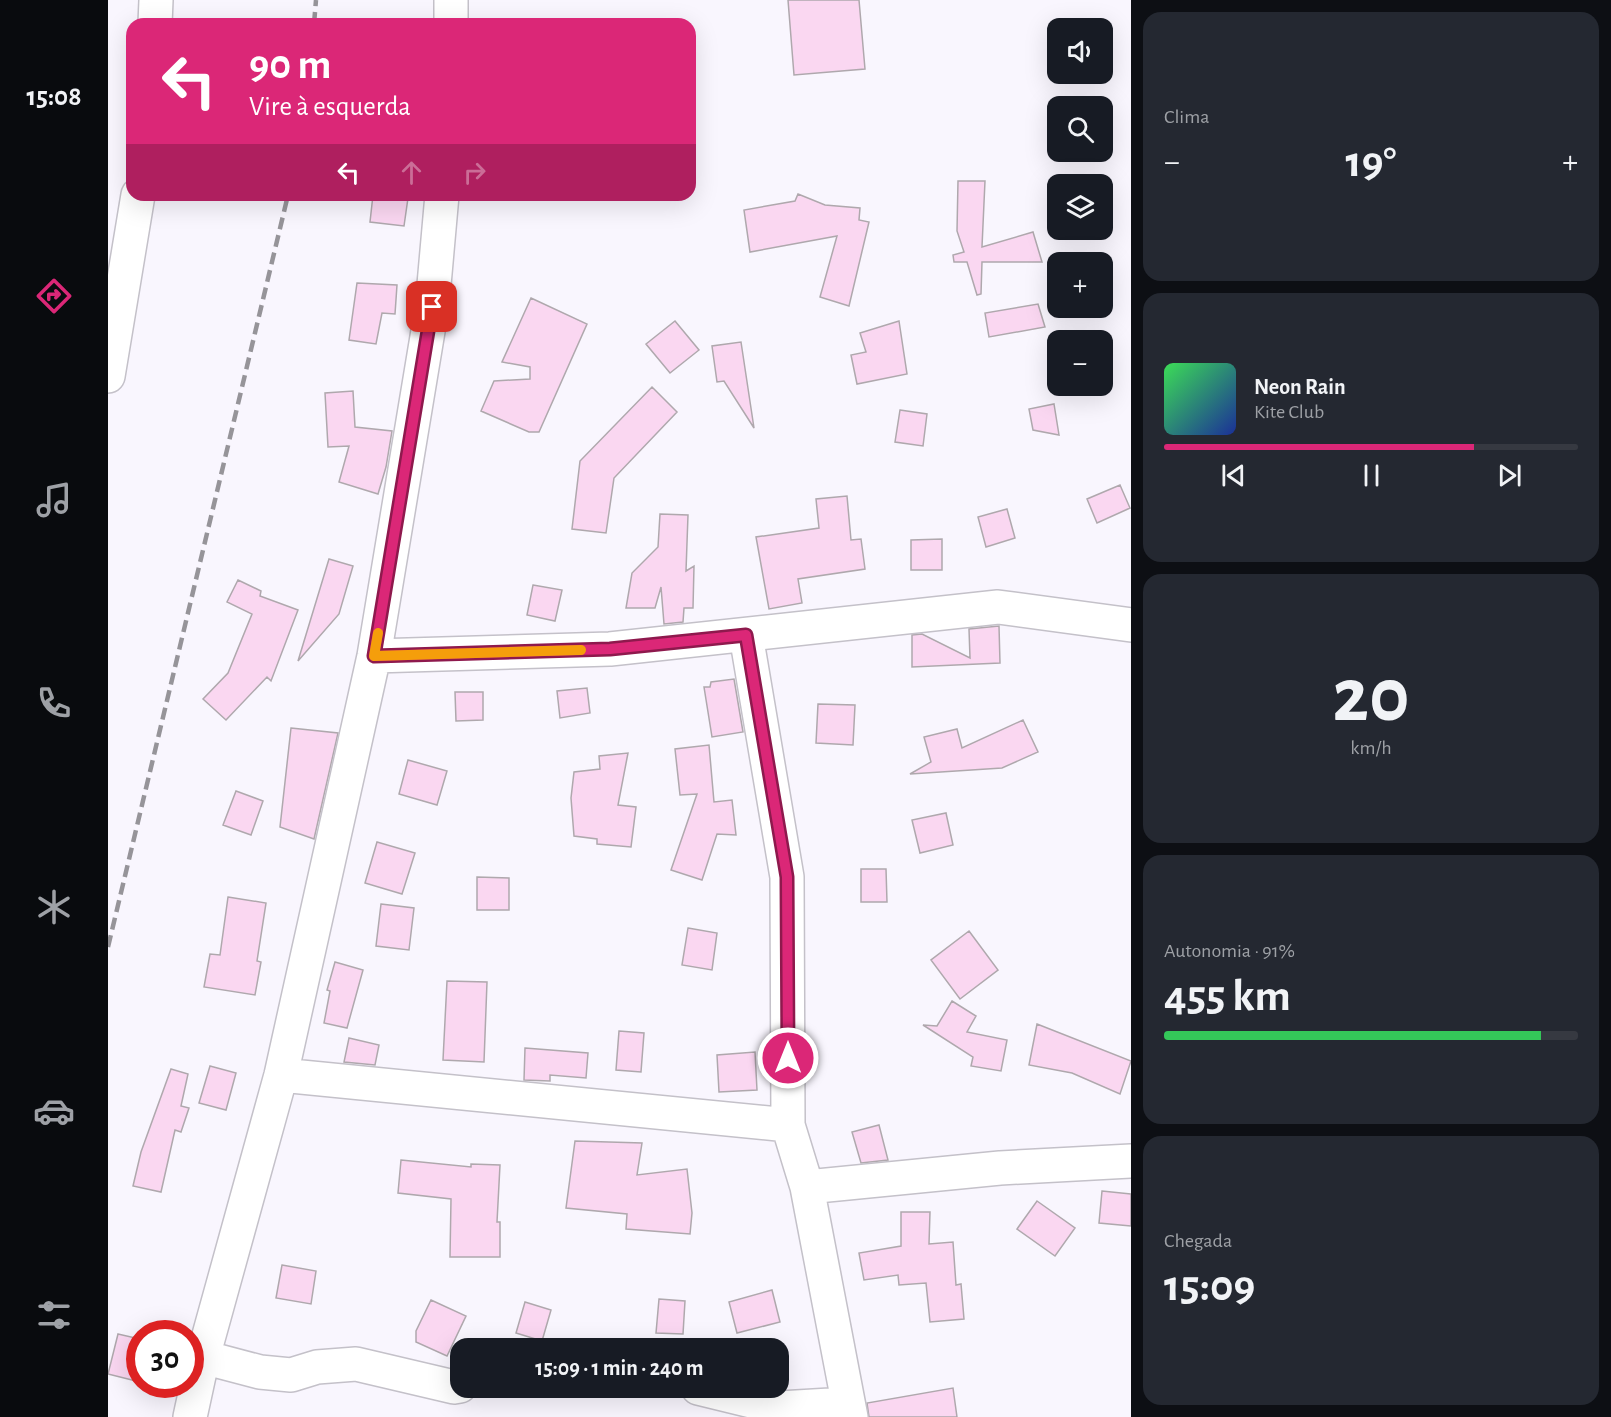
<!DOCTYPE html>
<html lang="pt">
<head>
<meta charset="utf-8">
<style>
	:root { --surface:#171b24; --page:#242831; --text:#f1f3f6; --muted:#9ea1a6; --line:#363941; --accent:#db2777 }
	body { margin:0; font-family:"Alegreya Sans",sans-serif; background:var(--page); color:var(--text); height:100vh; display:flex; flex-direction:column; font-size:22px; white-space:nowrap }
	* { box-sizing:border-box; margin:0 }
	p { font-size:20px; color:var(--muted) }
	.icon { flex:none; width:33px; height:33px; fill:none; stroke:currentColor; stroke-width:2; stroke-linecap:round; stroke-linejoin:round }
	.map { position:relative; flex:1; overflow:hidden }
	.sheet { display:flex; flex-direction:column; gap:12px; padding:12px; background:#0d0f14; width:480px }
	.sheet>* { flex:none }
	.banner { position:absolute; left:18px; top:18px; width:570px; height:183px; border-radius:18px; box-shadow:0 6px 24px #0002; background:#db2777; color:#fff; overflow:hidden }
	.tools { position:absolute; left:939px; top:18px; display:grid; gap:12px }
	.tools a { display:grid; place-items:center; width:66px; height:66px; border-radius:12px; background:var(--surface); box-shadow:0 6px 24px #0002; font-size:30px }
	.speed { position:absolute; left:18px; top:1320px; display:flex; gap:12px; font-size:30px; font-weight:700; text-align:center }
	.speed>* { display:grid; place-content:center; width:78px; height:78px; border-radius:50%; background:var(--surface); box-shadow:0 6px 24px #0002; line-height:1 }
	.speed .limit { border:9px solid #d22; background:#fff; color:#111 }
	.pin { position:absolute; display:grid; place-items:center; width:51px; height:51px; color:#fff; margin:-26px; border-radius:12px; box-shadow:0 3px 9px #0006 }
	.me { position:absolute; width:66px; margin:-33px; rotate:0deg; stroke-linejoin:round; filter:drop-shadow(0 0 4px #0008) }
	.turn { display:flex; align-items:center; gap:21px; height:126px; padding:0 24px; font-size:27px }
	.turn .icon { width:78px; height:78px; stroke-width:2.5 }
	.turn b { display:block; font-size:42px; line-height:51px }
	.lanes { display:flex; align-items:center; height:57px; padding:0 24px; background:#0003; justify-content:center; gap:30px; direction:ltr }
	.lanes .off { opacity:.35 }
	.big { font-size:45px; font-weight:600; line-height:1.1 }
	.sheet .card { flex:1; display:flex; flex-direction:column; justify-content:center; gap:9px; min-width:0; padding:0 21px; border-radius:18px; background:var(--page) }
	.sheet .dial { align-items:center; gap:0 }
	.dial b { font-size:78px; line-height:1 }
	.song { display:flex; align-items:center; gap:18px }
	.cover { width:72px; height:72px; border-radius:9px; background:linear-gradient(135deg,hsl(130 70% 55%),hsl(230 70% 35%)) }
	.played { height:6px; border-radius:3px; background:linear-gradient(90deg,var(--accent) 75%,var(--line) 75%) }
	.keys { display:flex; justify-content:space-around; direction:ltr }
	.heat { display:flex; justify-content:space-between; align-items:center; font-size:33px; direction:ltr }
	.charge { height:9px; border-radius:4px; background:linear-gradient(90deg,#34c759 91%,var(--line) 0) }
	.trip { position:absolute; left:342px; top:1338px; width:339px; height:60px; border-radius:18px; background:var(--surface); box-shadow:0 6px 24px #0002; font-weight:600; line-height:60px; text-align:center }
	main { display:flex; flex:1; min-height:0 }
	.dock { display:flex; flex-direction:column; width:108px; justify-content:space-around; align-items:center; background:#090b0e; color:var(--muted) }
	.dock .icon { width:42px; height:42px }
	.dock .on { color:var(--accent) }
	.dock b { font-size:27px; color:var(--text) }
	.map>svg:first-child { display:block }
	.building { fill:#fad7f1; stroke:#afa8ad; stroke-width:1.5 }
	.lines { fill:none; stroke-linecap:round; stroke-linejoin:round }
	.street-casing { stroke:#c4c1c9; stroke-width:36 }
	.highway-casing { stroke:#c4c1c9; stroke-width:36 }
	.street { stroke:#fff; stroke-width:33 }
	.highway { stroke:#fff; stroke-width:33 }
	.rail { stroke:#969499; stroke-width:4.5; stroke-dasharray:12 6; stroke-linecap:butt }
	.route-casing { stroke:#8e194d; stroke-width:15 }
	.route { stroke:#db2777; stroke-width:10 }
	.slow { stroke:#f59e0b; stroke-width:10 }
</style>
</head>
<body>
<main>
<nav class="dock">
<b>15:08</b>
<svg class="icon on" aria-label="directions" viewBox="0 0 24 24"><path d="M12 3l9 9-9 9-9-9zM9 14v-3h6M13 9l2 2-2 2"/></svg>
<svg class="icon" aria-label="music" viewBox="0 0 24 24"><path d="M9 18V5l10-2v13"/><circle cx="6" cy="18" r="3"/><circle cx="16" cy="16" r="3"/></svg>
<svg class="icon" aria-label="phone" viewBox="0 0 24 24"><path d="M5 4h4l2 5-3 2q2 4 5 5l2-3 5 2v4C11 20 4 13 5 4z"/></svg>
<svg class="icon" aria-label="climate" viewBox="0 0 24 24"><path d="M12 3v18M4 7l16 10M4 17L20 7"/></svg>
<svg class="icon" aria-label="car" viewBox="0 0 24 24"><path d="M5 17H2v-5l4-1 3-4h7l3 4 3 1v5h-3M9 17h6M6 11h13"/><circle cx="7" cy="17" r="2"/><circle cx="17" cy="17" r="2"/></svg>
<svg class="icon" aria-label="filters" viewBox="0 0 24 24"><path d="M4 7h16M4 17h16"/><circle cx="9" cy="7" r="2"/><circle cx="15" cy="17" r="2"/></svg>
</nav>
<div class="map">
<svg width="1023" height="1417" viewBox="0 0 1023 1417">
	<rect width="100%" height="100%" fill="#f9f6fe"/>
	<path class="building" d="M680,0h71l6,69 -71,6z
		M850,181h27l-3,66 51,-15 9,30h-60l-1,32 -4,1 -10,-33h-13l-1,-7 11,-3 -7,-21z
		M690,194l27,11 35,3 -1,12 10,2 -20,84 -29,-9 17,-61 -87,16 -6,-42 51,-9z
		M265,195l35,3 -4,28 -34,-4z
		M249,283l40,2 -2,29 -13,-1 -6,31 -27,-4z
		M423,298l56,26 -48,108h-10l-48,-21 13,-30 36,-2v-12l-28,-5z
		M930,304l7,23 -56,10 -4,-24z
		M567,321l24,29 -29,23 -24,-29z
		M791,321l8,53 -50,10 -6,-29 15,-3 -6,-19z
		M633,342l13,86 -30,-47 -7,1 -5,-36z
		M544,387l25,25 -63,66 -8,55 -34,-4 8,-68z
		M245,391l2,36 37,4 -6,36 -8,27 -39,-12 10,-36 -21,1 -3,-54z
		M946,404l5,31 -26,-5 -4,-21z
		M792,410l27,4 -4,32 -28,-4z
		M1012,485l10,23 -33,15 -10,-24z
		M739,496l4,44 10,-1 4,30 -67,10 4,24 -33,6 -13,-72 63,-9 -3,-29z
		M899,509l8,29 -29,9 -8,-30z
		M552,514l28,1 -2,56 8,-5 -1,42h-9l-1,14 -19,2 -3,-37 -6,21h-29l6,-35 26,-26z
		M834,539v31h-31v-30z
		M221,559l24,7 -14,48 -41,47z
		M130,580l23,11 -1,5 38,14 -27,71 -4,-4 -41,43 -23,-21 25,-26 24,-59 -25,-12z
		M425,585l29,5 -7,31 -28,-6z
		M891,626l1,37 -88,4v-32l10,-1 48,24 -1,-29z
		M626,679l9,53 -31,5 -8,-50h6l1,-5z
		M479,688l3,25 -30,5 -3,-27z
		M347,692h28v28l-27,1z
		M710,704l37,1 -2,40 -37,-2z
		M915,720l15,32 -36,16 -92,6 21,-12 -7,-25 33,-8 5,19z
		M183,728l47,5 -24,106 -34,-12z
		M601,745l5,57 18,-2 4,35 -19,-1 -15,46 -31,-10 26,-76 -17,1 -5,-46z
		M520,753l-10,52 18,2 -5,40 -34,-3v-5l-23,-3 -3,-38 3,-26 26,-3 -1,-13z
		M300,760l39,11 -10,34 -38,-11z
		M128,791l27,10 -12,34 -28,-10z
		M838,813l7,32 -33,8 -8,-33z
		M269,842l38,11 -13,41 -37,-11z
		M753,869h25l1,33h-26z
		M369,877l32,1v32h-32z
		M120,897l38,6 -9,58 4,1 -6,33 -51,-8 6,-33 10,1z
		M273,904l33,4 -5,42 -33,-4z
		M580,928l29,5 -5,37 -30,-5z
		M861,931l29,39 -38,29 -29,-39z
		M227,962l28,8 -16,58 -23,-5 6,-32 -3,-1z
		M339,981l40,1 -3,80 -41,-2z
		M844,1001l24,15 -9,16 40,8 -6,31 -30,-5 2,-9 -50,-32 14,1z
		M929,1024l94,37 -11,33 -48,-21 -43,-8z
		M511,1031l25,2 -3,39 -25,-2z
		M241,1038l30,7 -4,20 -31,-3z
		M417,1048l63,5 -2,25 -36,-3v6l-26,-1z
		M647,1052l2,38 -38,2 -2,-37z
		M102,1066l26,7 -10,37 -27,-7z
		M63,1069l17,5 -7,32 8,2 -8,24 -6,-2 -14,62 -28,-6 8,-34z
		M771,1125l9,35 -27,3 -9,-31z
		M467,1141l67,2 -5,32 50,-6 5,44 -2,21 -64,-5 1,-15 -61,-6z
		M293,1160l70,7v-3l29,1 -3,57h3v35h-50l1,-58 -53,-6z
		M994,1191l29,3v32l-32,-3z
		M929,1201l38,27 -20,28 -38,-27z
		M793,1212h29l-1,32 24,-2 3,43 5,-1 3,35 -34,3 -4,-39 -27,2 -1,-10 -34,5 -5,-27 42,-7z
		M174,1265l34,6 -5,33 -35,-6z
		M664,1290l8,32 -43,11 -8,-31z
		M551,1299l26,2 -2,33 -27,-1z
		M323,1300l35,16 -19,40 -31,-14v-11z
		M417,1302l26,8 -9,31 -26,-8z
		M10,1334l22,5v43l-32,-8z
		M845,1388l4,29h-88l-2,-14z"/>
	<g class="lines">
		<defs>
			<path id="street" d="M343,0v24
				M638,635l41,242 1,248
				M266,656l236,-7 388,-42 133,18
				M173,1075l507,50 19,62 44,230
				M699,1187l193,-19 131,-7
				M95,1357l57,15 31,3 26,-8 39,-3 98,23 6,-1
				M590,1388l82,20 67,-4
				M82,1417l13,-60 78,-282 93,-419 58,-349 10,-112"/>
			<path id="highway" d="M47,24l1,-24
				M0,376l30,-181"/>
		</defs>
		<use href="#street" class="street-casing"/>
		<use href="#highway" class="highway-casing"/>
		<use href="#street" class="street"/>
		<use href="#highway" class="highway"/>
		<path class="rail" d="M206,24l2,-24
			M0,947l180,-752"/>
	</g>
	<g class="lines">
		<defs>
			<path id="route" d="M324,307l-58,349 236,-7 136,-14 41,242 1,181"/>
		</defs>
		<use href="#route" class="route-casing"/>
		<use href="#route" class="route"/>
		<path class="slow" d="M270,633l-4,23 207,-6"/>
	</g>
</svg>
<div class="tools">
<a><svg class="icon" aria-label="sound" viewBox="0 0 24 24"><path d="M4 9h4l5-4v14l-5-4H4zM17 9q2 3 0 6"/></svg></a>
<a><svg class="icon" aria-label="search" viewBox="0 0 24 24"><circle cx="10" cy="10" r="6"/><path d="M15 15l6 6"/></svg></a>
<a><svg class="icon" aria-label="layers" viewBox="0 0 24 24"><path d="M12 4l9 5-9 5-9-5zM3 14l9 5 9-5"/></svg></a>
<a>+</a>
<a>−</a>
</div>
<div class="speed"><div class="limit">30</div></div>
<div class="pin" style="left:324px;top:307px;background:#d93025"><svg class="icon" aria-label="arrive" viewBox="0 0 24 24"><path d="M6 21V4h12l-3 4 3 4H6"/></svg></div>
<svg class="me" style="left:680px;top:1058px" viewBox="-20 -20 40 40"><circle r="17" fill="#db2777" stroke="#fff" stroke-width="3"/><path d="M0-11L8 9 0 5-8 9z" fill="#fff"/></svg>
<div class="trip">15:09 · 1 min · 240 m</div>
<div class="banner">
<div class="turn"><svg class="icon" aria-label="left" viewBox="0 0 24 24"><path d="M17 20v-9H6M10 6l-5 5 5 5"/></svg><div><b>90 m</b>Vire à esquerda</div></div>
<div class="lanes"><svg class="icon" aria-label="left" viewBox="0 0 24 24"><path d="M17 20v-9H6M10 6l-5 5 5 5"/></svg><svg class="icon off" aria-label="ahead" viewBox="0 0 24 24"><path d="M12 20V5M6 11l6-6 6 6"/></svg><svg class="icon off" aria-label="right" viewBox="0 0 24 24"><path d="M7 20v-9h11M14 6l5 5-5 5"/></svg></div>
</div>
</div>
<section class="sheet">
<div class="card"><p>Clima</p>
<div class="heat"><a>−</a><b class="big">19°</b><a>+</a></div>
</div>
<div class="card">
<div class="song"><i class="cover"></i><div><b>Neon Rain</b><p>Kite Club</p></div></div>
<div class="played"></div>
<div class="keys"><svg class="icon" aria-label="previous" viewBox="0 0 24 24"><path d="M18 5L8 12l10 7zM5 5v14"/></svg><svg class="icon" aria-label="pause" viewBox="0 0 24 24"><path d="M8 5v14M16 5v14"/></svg><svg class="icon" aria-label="next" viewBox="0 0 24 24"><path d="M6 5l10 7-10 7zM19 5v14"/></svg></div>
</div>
<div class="card dial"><b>20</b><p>km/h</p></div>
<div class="card"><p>Autonomia · 91%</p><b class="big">455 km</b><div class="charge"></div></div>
<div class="card"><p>Chegada</p><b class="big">15:09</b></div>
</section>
</main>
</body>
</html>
